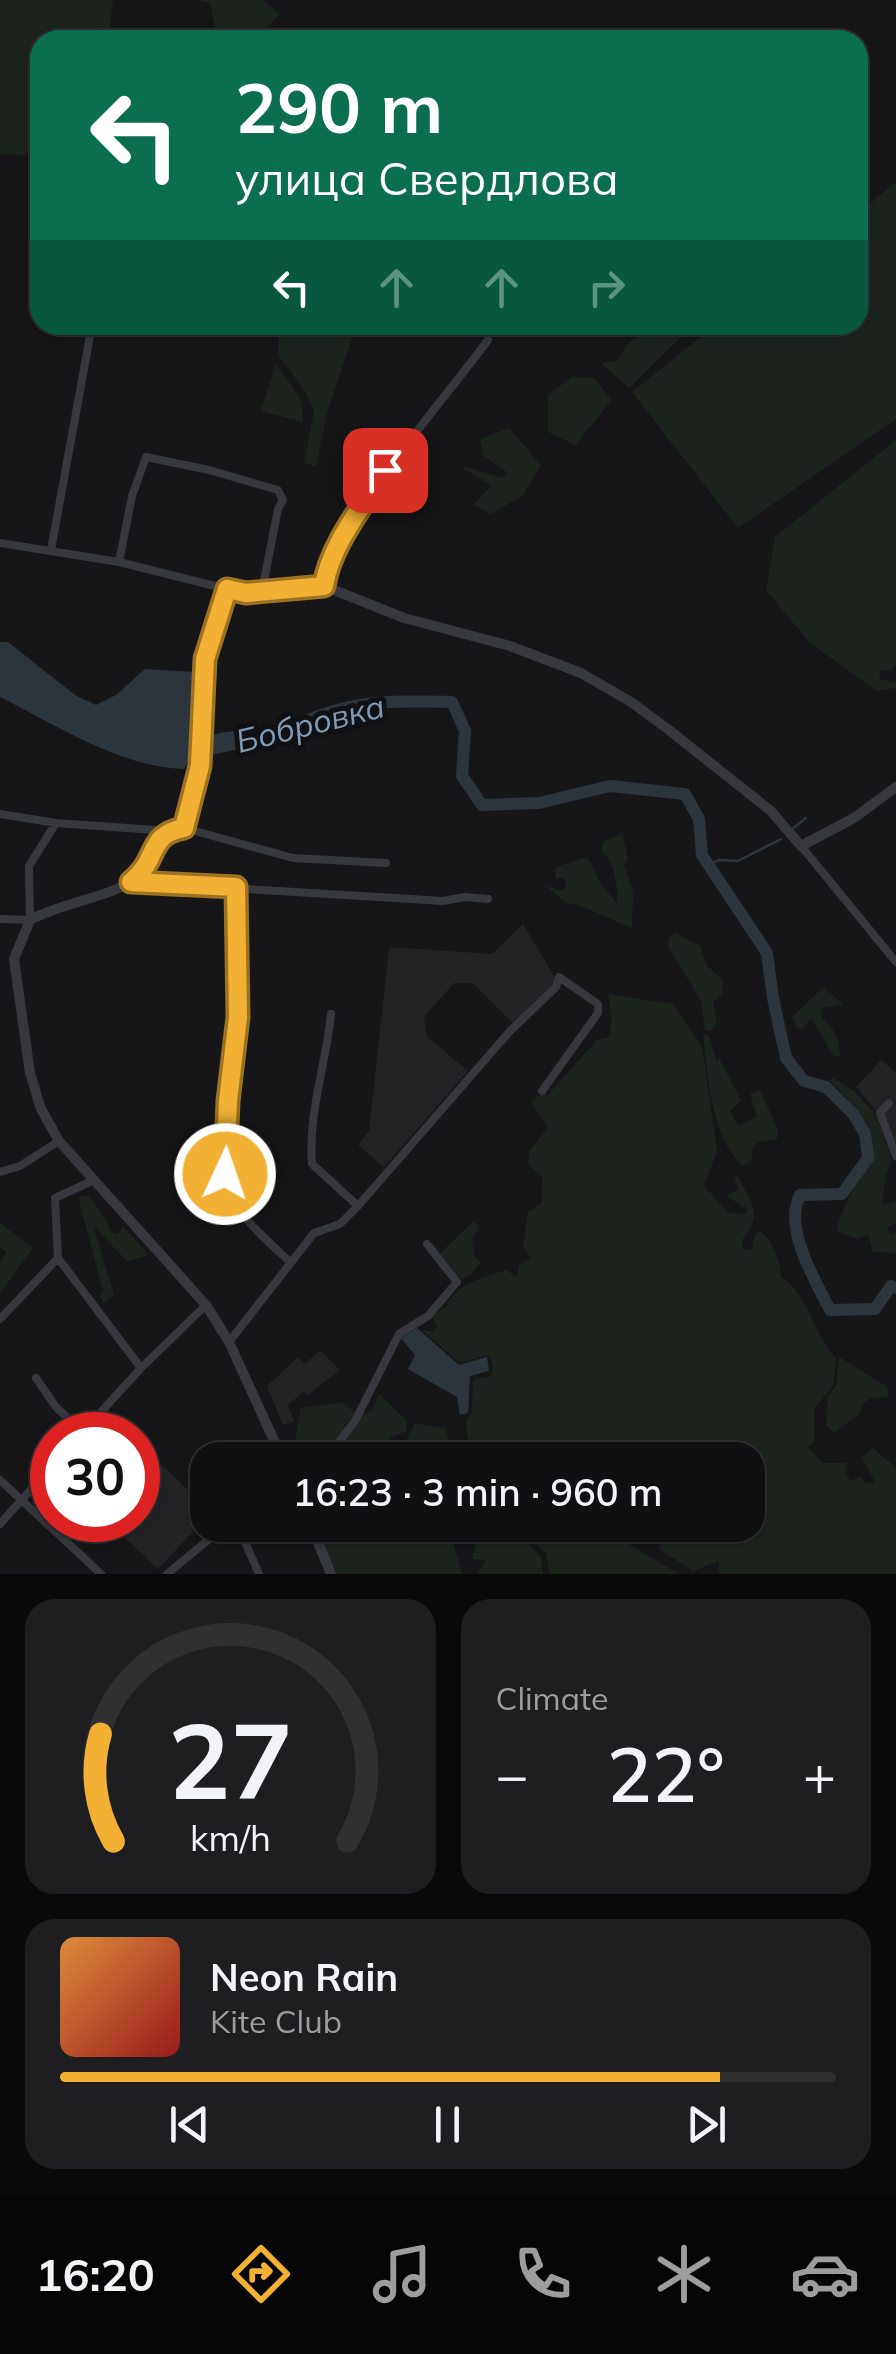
<!DOCTYPE html>
<html lang="en">
<head>
<meta charset="utf-8">
<style>
	:root { --surface:#101012; --page:#1e1e20; --text:#f1f3f6; --muted:#9c9d9f; --line:#303032; --accent:#f2b134 }
	body { margin:0; font-family:Mulish,sans-serif; background:var(--page); color:var(--text); height:100vh; display:flex; flex-direction:column; font-size:38px; white-space:nowrap }
	* { box-sizing:border-box; margin:0 }
	p { font-size:32px; color:var(--muted) }
	.icon { flex:none; width:55px; height:55px; fill:none; stroke:currentColor; stroke-width:2; stroke-linecap:round; stroke-linejoin:round }
	.map { position:relative; height:1574px; overflow:hidden }
	.side { display:flex; flex-direction:column; gap:25px; padding:25px; background:#09090a; flex:1 }
	.side>* { flex:none }
	.top-card { position:absolute; left:30px; top:30px; width:838px; height:305px; border-radius:30px; box-shadow:0 2px 8px #0004,0 0 0 2px var(--line); background:#0b6e4f; color:#fff; overflow:hidden }
	.speed { position:absolute; left:30px; top:1412px; display:flex; gap:20px; font-size:50px; font-weight:700; text-align:center }
	.speed>* { display:grid; place-content:center; width:130px; height:130px; border-radius:50%; background:var(--surface); box-shadow:0 2px 8px #0004,0 0 0 2px var(--line); line-height:1 }
	.speed .limit { border:15px solid #d22; background:#fff; color:#111 }
	.pin { position:absolute; display:grid; place-items:center; width:85px; height:85px; color:#fff; margin:-42px; border-radius:20px; box-shadow:0 5px 15px #0006 }
	.me { position:absolute; width:110px; margin:-55px; rotate:3deg; stroke-linejoin:round; filter:drop-shadow(0 0 8px #0008) }
	.turn { display:flex; align-items:center; gap:35px; height:210px; padding:0 40px; font-size:45px }
	.turn .icon { width:130px; height:130px; stroke-width:2.5 }
	.turn b { display:block; font-size:70px; line-height:85px }
	.lanes { display:flex; align-items:center; height:95px; padding:0 40px; background:#0003; justify-content:center; gap:50px; direction:ltr }
	.lanes .off { opacity:.35 }
	.big { font-size:75px; font-weight:600; line-height:1.1 }
	.side .tile { flex:1; display:flex; flex-direction:column; justify-content:center; gap:15px; min-width:0; padding:0 35px; border-radius:30px; background:var(--page) }
	.side .dial { align-items:center; gap:0 }
	.dial svg { height:260px; overflow:visible; fill:none; stroke:var(--line); stroke-width:7; stroke-linecap:round; text-anchor:middle }
	.dial text { fill:var(--text); stroke:none }
	.song { display:flex; align-items:center; gap:30px }
	.cover { width:120px; height:120px; border-radius:15px; background:linear-gradient(135deg,hsl(30 70% 55%),hsl(0 70% 35%)) }
	.played { height:10px; border-radius:5px; background:linear-gradient(90deg,var(--accent) 85%,var(--line) 85%) }
	.keys { display:flex; justify-content:space-around; direction:ltr }
	.heat { display:flex; justify-content:space-between; align-items:center; font-size:55px; direction:ltr }
	.side .tiles { flex:1; display:grid; gap:25px; grid-template-columns:1fr 1fr }
	.tile:last-child { grid-column:span 2 }
	.trip { position:absolute; left:190px; top:1442px; width:575px; height:100px; border-radius:30px; background:var(--surface); box-shadow:0 2px 8px #0004,0 0 0 2px var(--line); font-weight:600; line-height:100px; text-align:center }
	.menu { display:flex; height:160px; justify-content:space-around; align-items:center; background:#060607; color:var(--muted) }
	.menu .icon { width:70px; height:70px }
	.menu .current { color:var(--accent) }
	.menu b { font-size:45px; color:var(--text) }
	.map>svg:first-child { display:block }
	.built { fill:#222225 }
	.green { fill:#1c231d }
	.water { fill:#2c353c }
	.lines { fill:none; stroke-linecap:round; stroke-linejoin:round }
	.stream { stroke:#2c353c; stroke-width:2.5 }
	.river { stroke:#2c353c; stroke-width:12 }
	.minor { stroke:#37383d; stroke-width:8 }
	.tertiary { stroke:#37383d; stroke-width:10 }
	.route-casing { stroke:#9d7322; stroke-width:25 }
	.route { stroke:#f2b134; stroke-width:18 }
	.labels { text-anchor:middle; dominant-baseline:central; stroke-width:10; stroke-linejoin:round; paint-order:stroke }
	.water-label { font-size:32px; font-style:italic; fill:#7f9bb3; stroke:#111113 }
</style>
</head>
<body>
<div class="map">
<svg width="896" height="1574" viewBox="0 0 896 1574">
	<rect width="100%" height="100%" fill="#161618"/>
	<path class="built" d="M523,924l33,55 -4,8 -39,36 -40,-40h-19l-30,34 3,19 41,35 -84,96 -26,-22 11,-14 20,-184 103,7z
		M881,1060l15,13v69l-6,4 -12,-33 -22,-26z
		M320,1350l20,20 -32,25 -4,-4 -16,14 6,16 -11,4 -16,-39 31,-29 7,7z
		M162,1465l45,43 1,8 -50,53 -50,-47 30,-2v-30z"/>
	<path class="green" d="M0,0h113l-4,33 -6,-7 -3,14h-60v116l-40,-2z
		M198,0h65l17,14 -24,26h-38l-8,-37z
		M896,182v237l-158,109 -106,-136 84,-67h142v-112z
		M277,325h79l-30,92 -10,49 -12,-3 10,-51 -9,-21 -26,-35z
		M664,325h29l-64,63 -28,-25 17,-2c12,-27 22,-24 46,-36z
		M276,364l25,35 2,23 -42,-11z
		M572,377l22,1 18,22 -37,45 -27,-13v-37z
		M509,428l32,37 -18,30 -32,19 -18,-9 18,-19 -32,-21 44,13 4,-6 -23,-16 -4,-17z
		M896,440v223l-4,7 -13,1 1,8 16,4v5l-19,3 -68,-49 -43,-52 9,-53z
		M622,834l6,24 -4,7 9,27 -1,36c-16,-6 -53,-25 -66,-25l-21,-18 16,6 6,-5 -4,-9 -7,2 -1,-9 4,-4 28,-9 15,29 15,17c1,-18 -2,-40 -16,-53l4,-10z
		M675,933l25,13 7,20 15,13 1,13 -10,10 4,21 -6,8 -6,-1 -4,-29 -33,-55 1,-8z
		M824,987l19,18 -22,3 1,10c13,10 17,21 18,38l-6,1 -23,-40 -8,12 -6,-1 -5,-11z
		M608,994l65,10 28,42 3,13 13,92 -13,35 25,27 16,1 2,-4 -21,-15 13,-5 -5,-13h4c14,28 26,35 4,63l1,10 9,-1 2,-13 6,-5c13,10 20,30 21,46 29,18 33,60 55,81l-2,26 -20,26v31l-6,6 14,16h25l-2,10 5,8 11,-5 3,6 12,2 -14,-27 11,-9 23,20v106h-174l-3,-2v-11l-26,10 -34,-22 1,-11 -24,-13h112v-65h-246l-34,-18 -2,-22 6,-8 1,-32 18,-4 2,-10 -4,-11 -29,8 -38,-33 12,2 3,-7 -7,-10 16,-8c10,-24 37,-29 60,-37l11,7 2,-12 12,-8 -8,-9 5,-36 14,-9v-26l-14,-13 1,-13 19,-23 -17,-26 8,-7h9l49,-55 12,-3 3,-21z
		M703,1034l6,2 8,26 2,-4 22,42 -11,11 8,15 19,-9 -7,-23 10,-4 18,40 -1,9 -18,3 -7,7v11l-9,6c-31,-25 -36,-93 -40,-132z
		M833,1078l21,13 22,24 16,45 -7,18 -3,27 14,-4v22l-9,4 3,7 6,-2v21l-23,-1 -5,-18 -11,5 -20,-7c0,-17 25,-59 36,-72 -7,-35 -18,-56 -44,-80z
		M89,1196l18,25 3,10 8,3 5,-7 26,28 -22,6 -33,-34 20,68 -10,8 -5,-7 4,-5 -25,-94z
		M474,1221l5,7 -7,12 3,17 6,5 -11,13 -9,4 -22,-21 2,-6z
		M0,1223l33,25 -33,46v-32l7,-10 -7,-5z
		M839,1357l48,30 2,10 -18,1 -8,5 -3,10 -26,20 -8,-8 2,-29 8,-10z
		M379,1394l28,27 -1,10 -16,7 4,13 10,-4 11,-24 31,6 7,31h-167l-1,-4 8,-5 8,-43 42,-6 14,13 15,-4z
		M315,1525h128l9,14 10,35h-125z
		M522,1525h74l83,49h-129l-4,-21 -18,-16z
		M520,1533l21,25 2,16h-67l10,-14 -14,-1 4,-15z"/>
	<path class="water" d="M0,642h8l67,53 21,10 20,-10 29,-26 49,3 -4,74c12,-1 12,-4 22,-10 17,-9 41,-2 60,-9l4,14 -65,14 -19,1 -8,13c-64,-2 -128,-44 -184,-72z
		M417,1328l42,37 28,-8 2,14 -19,5 -2,37 -8,2 -3,-18 -49,-28 7,-14 -14,-17z"/>
	<g class="lines">
		<path class="stream" d="M792,829l14,-11
			M708,865l12,-5 18,1 43,-22"/>
		<path class="river" d="M258,738c23,-3 39,-14 60,-22 47,-17 85,-15 134,-14l13,29 -3,45 20,29 57,-2 71,-17 75,8 14,25 3,36 65,98 6,45 13,60 18,23 22,6 28,28 11,19 3,24 -26,36 -42,1c-17,33 15,85 30,115l45,-1 16,-23 5,2"/>
		<path class="minor" d="M0,543l119,19 108,27
			M51,550l41,-225
			M119,562l13,-66 14,-39 63,13 69,20 5,10 -5,9 -16,82
			M324,586c4,-26 20,-48 33,-70 39,-63 87,-117 131,-176
			M0,814l56,9 113,8
			M184,828l109,30 93,5
			M801,846l95,116
			M131,882l312,19 22,-4 23,2
			M236,887c1,43 4,87 2,131 -3,42 -25,146 -5,182 14,24 37,43 57,62
			M0,919l30,1 -1,-54 27,-43
			M331,1014c-5,51 -23,98 -19,150l46,42
			M889,1103l-9,10 16,43
			M0,1172l20,-6 39,-25
			M58,1258l-3,-60 39,-18
			M0,1319l58,-61 83,110
			M229,1342l85,-109 26,-9 18,-18 152,-175 46,-44 3,-10 39,27v9l-56,78
			M36,1378l20,29 26,25
			M80,1435l61,-67 65,-63
			M324,1460l30,-37 45,-89 29,-18 29,-34 -30,-38
			M0,1480l101,94
			M0,1524l52,-58
			M239,1528l20,46
			M167,1574l46,-38 34,-11"/>
		<path class="tertiary" d="M283,1460l-54,-118 -23,-37 -147,-164 -18,-32 -11,-36 -16,-114 16,-39c31,-17 75,-22 103,-39 28,-18 12,-46 51,-53l16,-63 5,-106 22,-70 19,4 78,-7 80,32 106,28 71,27 50,29 38,28 102,81 30,35 53,-28 42,-31
			M311,1525l20,49"/>
	</g>
	<g class="lines">
		<defs>
			<path id="route" d="M225,1174l3,-73 10,-84 -2,-130 -105,-5c29,-23 15,-47 53,-54l16,-62 5,-107 22,-70 19,4 78,-7c6,-41 40,-81 61,-116"/>
		</defs>
		<use href="#route" class="route-casing"/>
		<use href="#route" class="route"/>
	</g>
	<g class="labels">
		<g class="water-label">
			<text transform="translate(310 723) rotate(-14)">Бобровка</text>
		</g>
	</g>
</svg>
<div class="speed"><div class="limit">30</div></div>
<div class="pin" style="left:385px;top:470px;background:#d93025"><svg class="icon" aria-label="arrive" viewBox="0 0 24 24"><path d="M6 21V4h12l-3 4 3 4H6"/></svg></div>
<svg class="me" style="left:225px;top:1174px" viewBox="-20 -20 40 40"><circle r="17" fill="#f2b134" stroke="#fff" stroke-width="3"/><path d="M0-11L8 9 0 5-8 9z" fill="#fff"/></svg>
<div class="trip">16:23 · 3 min · 960 m</div>
<div class="top-card">
<div class="turn"><svg class="icon" aria-label="left" viewBox="0 0 24 24"><path d="M17 20v-9H6M10 6l-5 5 5 5"/></svg><div><b>290 m</b>улица Свердлова</div></div>
<div class="lanes"><svg class="icon" aria-label="left" viewBox="0 0 24 24"><path d="M17 20v-9H6M10 6l-5 5 5 5"/></svg><svg class="icon off" aria-label="ahead" viewBox="0 0 24 24"><path d="M12 20V5M6 11l6-6 6 6"/></svg><svg class="icon off" aria-label="ahead" viewBox="0 0 24 24"><path d="M12 20V5M6 11l6-6 6 6"/></svg><svg class="icon off" aria-label="right" viewBox="0 0 24 24"><path d="M7 20v-9h11M14 6l5 5-5 5"/></svg></div>
</div>
</div>
<section class="side">
<div class="tiles">
<div class="tile dial"><svg viewBox="0 0 100 80">
<path d="M14 69A42 42 0 1 1 86 69"/>
<path d="M14 69A42 42 0 0 1 10 36" stroke="#f2b134"/>
<text x="50" y="56" font-size="32" font-weight="700">27</text>
<text x="50" y="72" font-size="11">km/h</text>
</svg></div>
<div class="tile"><p>Climate</p>
<div class="heat"><a>−</a><b class="big">22°</b><a>+</a></div>
</div>
<div class="tile">
<div class="song"><i class="cover"></i><div><b>Neon Rain</b><p>Kite Club</p></div></div>
<div class="played"></div>
<div class="keys"><svg class="icon" aria-label="previous" viewBox="0 0 24 24"><path d="M18 5L8 12l10 7zM5 5v14"/></svg><svg class="icon" aria-label="pause" viewBox="0 0 24 24"><path d="M8 5v14M16 5v14"/></svg><svg class="icon" aria-label="next" viewBox="0 0 24 24"><path d="M6 5l10 7-10 7zM19 5v14"/></svg></div>
</div>
</div>
</section>
<nav class="menu">
<b>16:20</b>
<svg class="icon current" aria-label="directions" viewBox="0 0 24 24"><path d="M12 3l9 9-9 9-9-9zM9 14v-3h6M13 9l2 2-2 2"/></svg>
<svg class="icon" aria-label="music" viewBox="0 0 24 24"><path d="M9 18V5l10-2v13"/><circle cx="6" cy="18" r="3"/><circle cx="16" cy="16" r="3"/></svg>
<svg class="icon" aria-label="phone" viewBox="0 0 24 24"><path d="M5 4h4l2 5-3 2q2 4 5 5l2-3 5 2v4C11 20 4 13 5 4z"/></svg>
<svg class="icon" aria-label="climate" viewBox="0 0 24 24"><path d="M12 3v18M4 7l16 10M4 17L20 7"/></svg>
<svg class="icon" aria-label="car" viewBox="0 0 24 24"><path d="M5 17H2v-5l4-1 3-4h7l3 4 3 1v5h-3M9 17h6M6 11h13"/><circle cx="7" cy="17" r="2"/><circle cx="17" cy="17" r="2"/></svg>
</nav>
</body>
</html>
